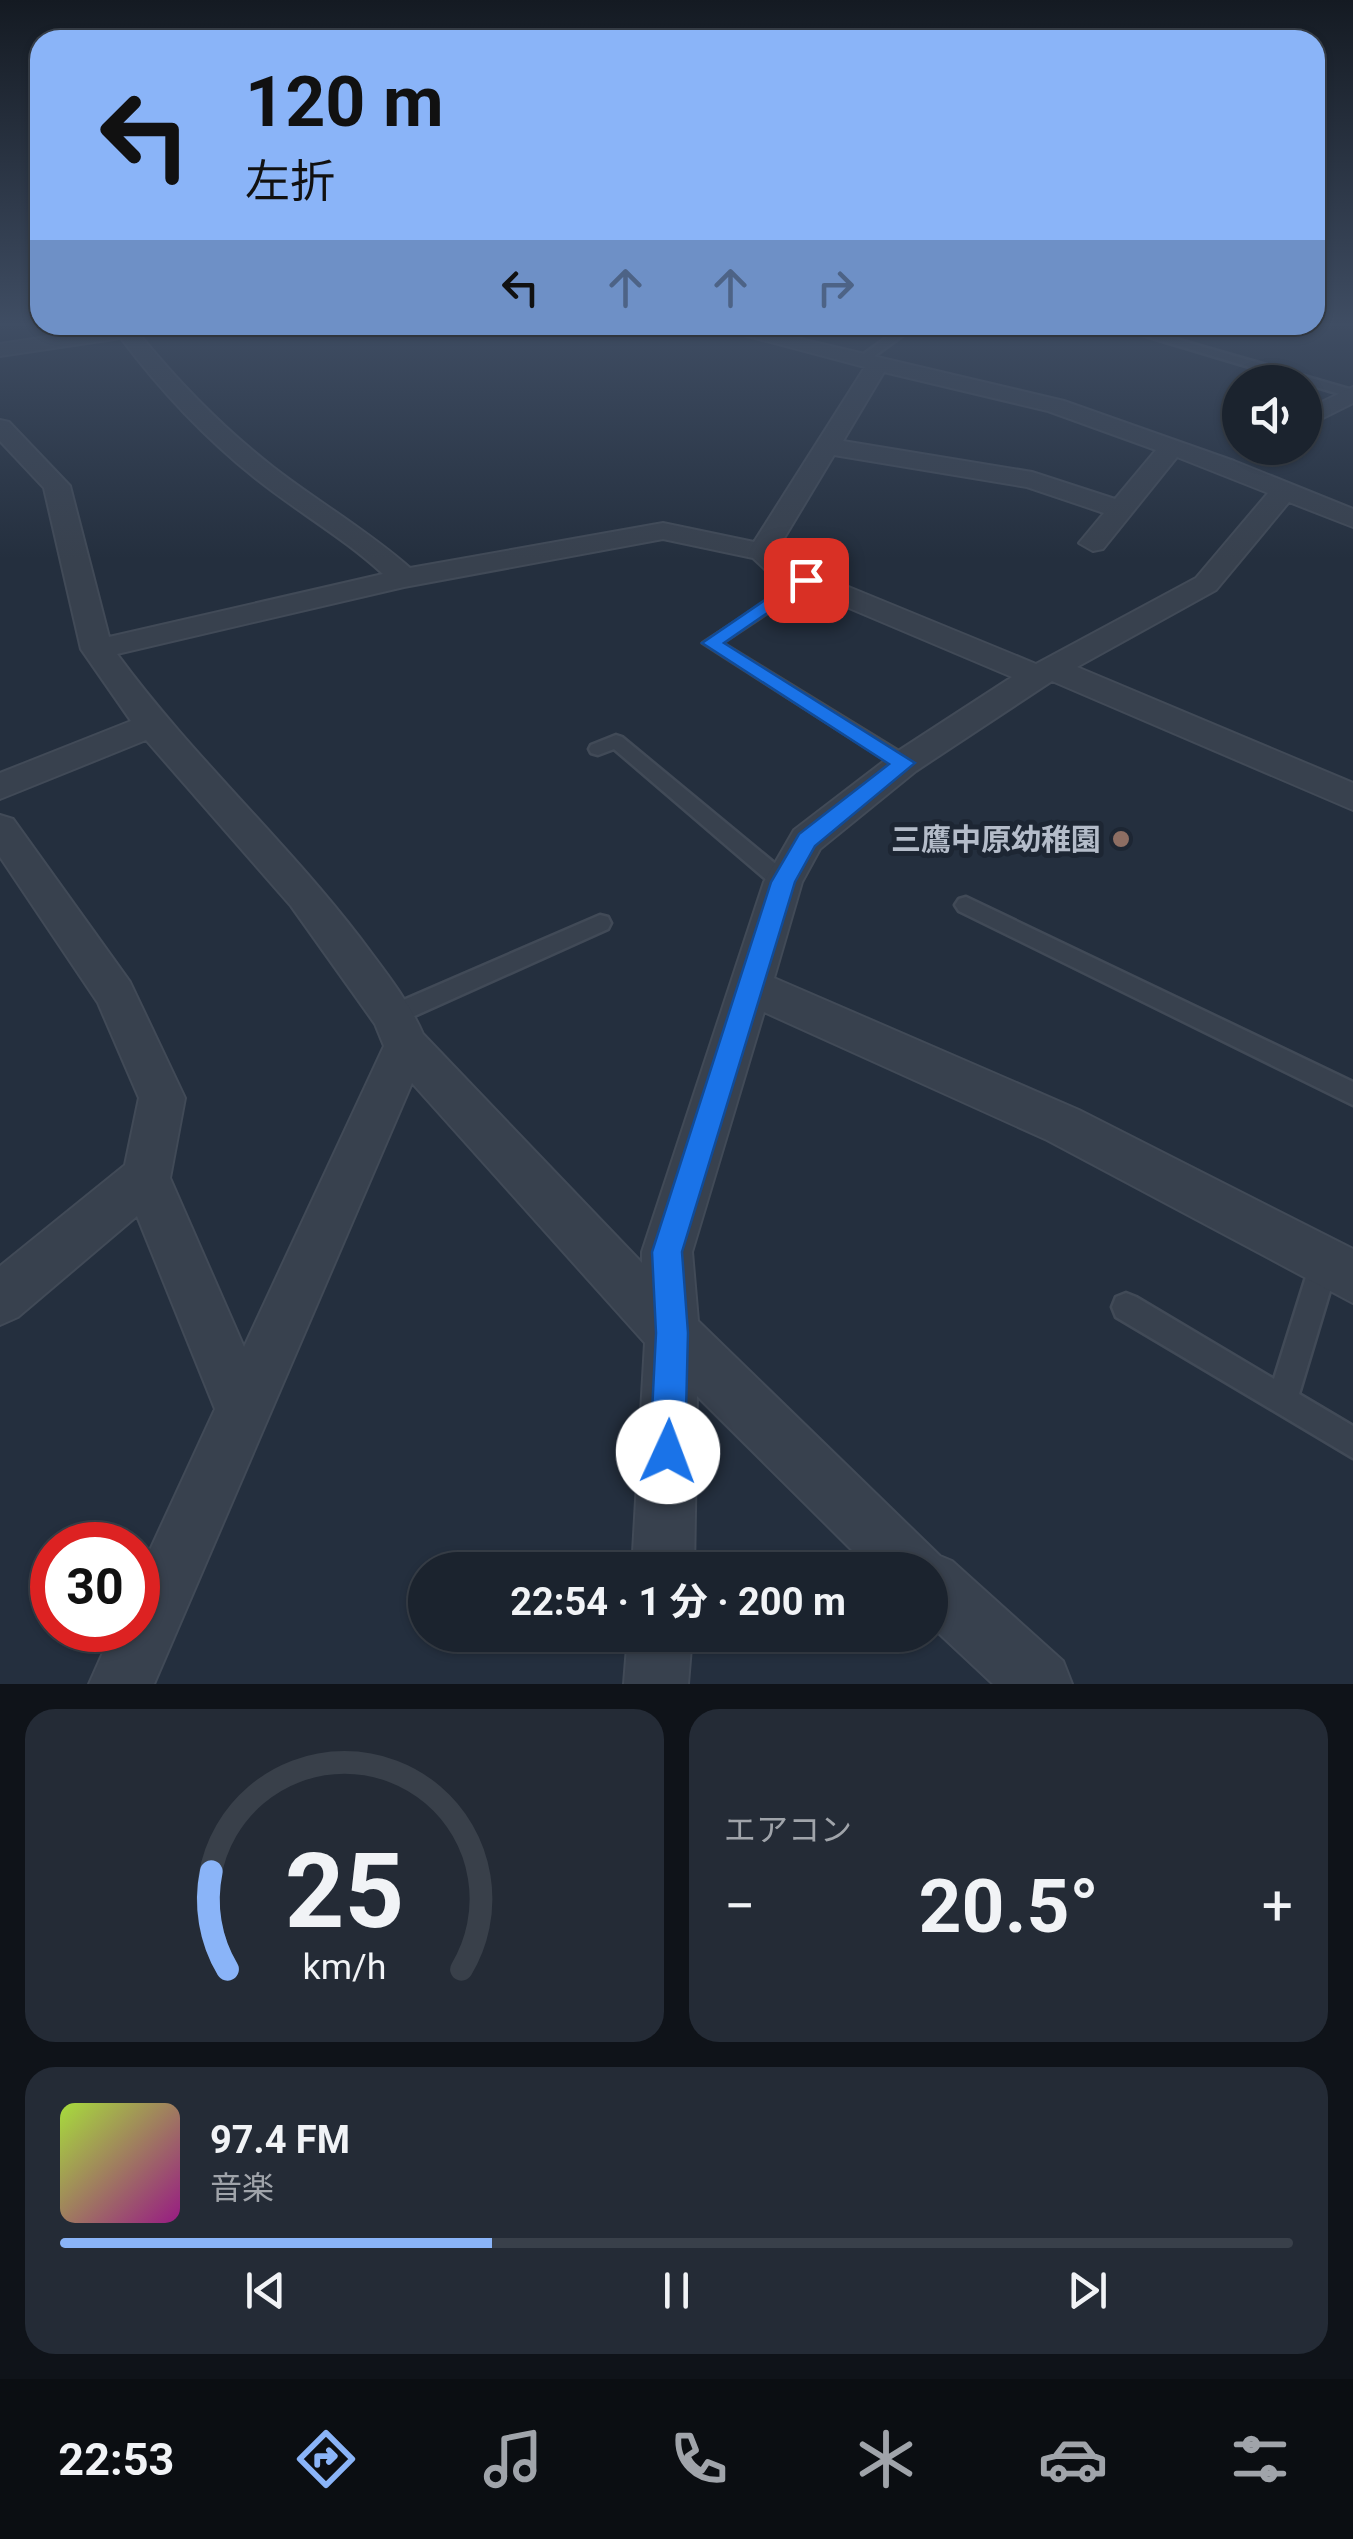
<!DOCTYPE html>
<html lang="ja">
<head>
<meta charset="utf-8">
<style>
	:root { --surface:#1b232e; --page:#242b36; --text:#f1f3f6; --muted:#a0a4aa; --line:#39404a; --accent:#8ab4f8 }
	body { margin:0; font-family:Roboto,"Noto Sans JP",sans-serif; background:var(--page); color:var(--text); height:100vh; display:flex; flex-direction:column; font-size:38px; white-space:nowrap }
	* { box-sizing:border-box; margin:0 }
	p { font-size:32px; color:var(--muted) }
	.icon { flex:none; width:55px; height:55px; fill:none; stroke:currentColor; stroke-width:2; stroke-linecap:round; stroke-linejoin:round }
	.map { position:relative; height:1684px; overflow:hidden }
	.side { display:flex; flex-direction:column; gap:25px; padding:25px; background:#0f1319; flex:1 }
	.side>* { flex:none }
	.guide { position:absolute; left:30px; top:30px; width:1295px; height:305px; border-radius:30px; box-shadow:0 2px 8px #0004,0 0 0 2px var(--line); background:#8ab4f8; color:#111; overflow:hidden }
	.buttons { position:absolute; left:1222px; top:365px; display:grid; gap:20px }
	.buttons a { display:grid; place-items:center; width:100px; height:100px; border-radius:50%; background:var(--surface); box-shadow:0 2px 8px #0004,0 0 0 2px var(--line); font-size:50px }
	.speed { position:absolute; left:30px; top:1522px; display:flex; gap:20px; font-size:50px; font-weight:700; text-align:center }
	.speed>* { display:grid; place-content:center; width:130px; height:130px; border-radius:50%; background:var(--surface); box-shadow:0 2px 8px #0004,0 0 0 2px var(--line); line-height:1 }
	.speed .limit { border:15px solid #d22; background:#fff; color:#111 }
	.pin { position:absolute; display:grid; place-items:center; width:85px; height:85px; color:#fff; margin:-42px; border-radius:20px; box-shadow:0 5px 15px #0006 }
	.me { position:absolute; width:110px; margin:-55px; rotate:2deg; stroke-linejoin:round; filter:drop-shadow(0 0 8px #0008) }
	.turn { display:flex; align-items:center; gap:35px; height:210px; padding:0 50px; font-size:45px }
	.turn .icon { width:130px; height:130px; stroke-width:2.5 }
	.turn b { display:block; font-size:70px; line-height:85px }
	.lanes { display:flex; align-items:center; height:95px; padding:0 50px; background:#0003; justify-content:center; gap:50px; direction:ltr }
	.lanes .off { opacity:.35 }
	.big { font-size:75px; font-weight:700; line-height:1.1 }
	.side .tile { flex:1; display:flex; flex-direction:column; justify-content:center; gap:15px; min-width:0; padding:0 35px; border-radius:30px; background:var(--page) }
	.side .dial { align-items:center; gap:0 }
	.dial svg { height:260px; overflow:visible; fill:none; stroke:var(--line); stroke-width:7; stroke-linecap:round; text-anchor:middle }
	.dial text { fill:var(--text); stroke:none }
	.song { display:flex; align-items:center; gap:30px }
	.cover { width:120px; height:120px; border-radius:15px; background:linear-gradient(135deg,hsl(80 70% 55%),hsl(310 70% 35%)) }
	.played { height:10px; border-radius:5px; background:linear-gradient(90deg,var(--accent) 35%,var(--line) 35%) }
	.keys { display:flex; justify-content:space-around; direction:ltr }
	.heat { display:flex; justify-content:space-between; align-items:center; font-size:55px; direction:ltr }
	.side .tiles { flex:1; display:grid; gap:25px; grid-template-columns:1fr 1fr }
	.tile:last-child { grid-column:span 2 }
	.trip { position:absolute; left:408px; top:1552px; width:540px; height:100px; border-radius:50px; background:var(--surface); box-shadow:0 2px 8px #0004,0 0 0 2px var(--line); font-weight:700; line-height:100px; text-align:center }
	.menu { display:flex; height:160px; justify-content:space-around; align-items:center; background:#0b0e12; color:var(--muted) }
	.menu .icon { width:70px; height:70px }
	.menu .on { color:var(--accent) }
	.menu b { font-size:45px; color:var(--text) }
	.map>svg:first-child { display:block }
	.lines { fill:none; stroke-linecap:round; stroke-linejoin:round }
	.lane-casing { stroke:#414a57; stroke-width:5 }
	.street-casing { stroke:#414a57; stroke-width:4 }
	.lane { fill:#38414e; fill-rule:evenodd }
	.street { fill:#38414e; fill-rule:evenodd }
	.route { fill:#1a73e8; stroke:#114b97; stroke-width:2.5 }
	.education-dot { fill:#8d6e63; stroke:#1d2633; stroke-width:4 }
	.labels { text-anchor:middle; dominant-baseline:central; stroke-width:10; stroke-linejoin:round; paint-order:stroke }
	.poi-label { font-size:30px; font-weight:bold; fill:#b4bcc9; stroke:#1d2633; text-anchor:end }
</style>
</head>
<body>
<div class="map">
<svg width="1353" height="1684" viewBox="0 0 1353 1684">
	<rect width="100%" height="100%" fill="#242f3e"/>
	<g class="lines">
		<defs>
			<path id="lane" d="M904,325h13l-48,35h-8v-4z
				M1109,325h18l226,65v8z
				M807,575l5,2v6l-90,60 189,116 2,4 -2,4h-14l-194,-124z
				M616,735l6,2 168,139 3,6 -3,6h-14l-162,-139 -16,6 -7,-2 -2,-4 2,-4z
				M966,897l387,185v23l-394,-194 -4,-6 4,-6z
				M600,915l8,2 3,6 -3,6 -207,93 -8,3 -8,-3 -3,-7 3,-7z
				M1325,1247l10,4 4,10 -40,133 54,32v32l-237,-141 -4,-10 4,-10 10,-4 10,4 138,82 37,-118 4,-10z"/>
			<path id="street" d="M125,325h53l-38,10c40,49 83,93 133,132 45,35 94,63 137,101l253,-45 91,19 111,-175 -159,-42h36l322,76 170,60 119,48v18l-64,-25 -73,88 -139,77 276,116v27l-301,-129 -136,90 -96,78 -18,33 -28,96 305,132 274,139v54l-306,-163 -283,-128 -72,240 6,69 242,235 12,5 111,100 9,23h-79l-63,-59v-55h-58l-175,-174 -3,174h-62l13,-227 -233,-260 -258,601h-65l24,-54h25v-54l77,-167 -78,-193 -119,101 -18,8v-59l125,-101 14,-67 -41,-95 -98,-146v-42l13,4 117,163 55,116 -15,80 74,169 140,-301 -9,-22 -84,-118 -145,-166 -146,59v-26l131,-52 -50,-72 -37,-161 -44,-47v-21l9,2 61,64 39,151 274,-63c-40,-37 -87,-63 -129,-97 -51,-41 -94,-87 -133,-139l-121,18v-12zM884,372l164,39 108,39 -41,49 -83,-27 -189,-31zM834,455l193,32 77,26 -25,30 14,8 10,-2 74,-92 91,36 -72,85 -160,86 -219,-90 -40,-24zM663,539l90,19 16,15 28,13 215,91 -120,78 -98,75 -30,52 -122,370v11l-219,-229c-16,-36 -40,-65 -63,-96 -76,-99 -169,-183 -243,-284l287,-67z
				M1353,387v16l-48,24v-17z
				M628,1635h64l-4,49h-64z"/>
		</defs>
		<use href="#lane" class="lane-casing"/>
		<use href="#street" class="street-casing"/>
		<use href="#lane" class="lane"/>
		<use href="#street" class="street"/>
	</g>
	<linearGradient id="sky" x2="0" y2="1"><stop stop-color="#141a22"/><stop offset="0.58" stop-color="#3f4d63"/><stop offset="1" stop-color="#3f4d63" stop-opacity="0"/></linearGradient>
	<rect width="1353" height="559" fill="url(#sky)"/>
	<path class="route" d="M800,576l15,4 -91,63 191,120 -100,83 -20,36 -113,370 6,81 -3,119 -5,12 -12,5 -13,-5 -5,-12 6,-119 -4,-81 119,-370 28,-48 90,-70 -187,-121z"/>
	<circle class="education-dot" cx="1121" cy="839" r="10"/>
	<g class="labels">
		<g class="poi-label">
			<text x="1101" y="839">三鷹中原幼稚園</text>
		</g>
	</g>
</svg>
<div class="buttons">
<a><svg class="icon" aria-label="sound" viewBox="0 0 24 24"><path d="M4 9h4l5-4v14l-5-4H4zM17 9q2 3 0 6"/></svg></a>
</div>
<div class="speed"><div class="limit">30</div></div>
<div class="pin" style="left:806px;top:580px;background:#d93025"><svg class="icon" aria-label="arrive" viewBox="0 0 24 24"><path d="M6 21V4h12l-3 4 3 4H6"/></svg></div>
<svg class="me" style="left:668px;top:1452px" viewBox="-20 -20 40 40"><circle r="19" fill="#fff"/><path d="M0-13L10 11 0 6-10 11z" fill="#1a73e8"/></svg>
<div class="trip">22:54 · 1 分 · 200 m</div>
<div class="guide">
<div class="turn"><svg class="icon" aria-label="left" viewBox="0 0 24 24"><path d="M17 20v-9H6M10 6l-5 5 5 5"/></svg><div><b>120 m</b>左折</div></div>
<div class="lanes"><svg class="icon" aria-label="left" viewBox="0 0 24 24"><path d="M17 20v-9H6M10 6l-5 5 5 5"/></svg><svg class="icon off" aria-label="ahead" viewBox="0 0 24 24"><path d="M12 20V5M6 11l6-6 6 6"/></svg><svg class="icon off" aria-label="ahead" viewBox="0 0 24 24"><path d="M12 20V5M6 11l6-6 6 6"/></svg><svg class="icon off" aria-label="right" viewBox="0 0 24 24"><path d="M7 20v-9h11M14 6l5 5-5 5"/></svg></div>
</div>
</div>
<section class="side">
<div class="tiles">
<div class="tile dial"><svg viewBox="0 0 100 80">
<path d="M14 69A42 42 0 1 1 86 69"/>
<path d="M14 69A42 42 0 0 1 9 39" stroke="#8ab4f8"/>
<text x="50" y="56" font-size="32" font-weight="700">25</text>
<text x="50" y="72" font-size="11">km/h</text>
</svg></div>
<div class="tile"><p>エアコン</p>
<div class="heat"><a>−</a><b class="big">20.5°</b><a>+</a></div>
</div>
<div class="tile">
<div class="song"><i class="cover"></i><div><b>97.4 FM</b><p>音楽</p></div></div>
<div class="played"></div>
<div class="keys"><svg class="icon" aria-label="previous" viewBox="0 0 24 24"><path d="M18 5L8 12l10 7zM5 5v14"/></svg><svg class="icon" aria-label="pause" viewBox="0 0 24 24"><path d="M8 5v14M16 5v14"/></svg><svg class="icon" aria-label="next" viewBox="0 0 24 24"><path d="M6 5l10 7-10 7zM19 5v14"/></svg></div>
</div>
</div>
</section>
<nav class="menu">
<b>22:53</b>
<svg class="icon on" aria-label="directions" viewBox="0 0 24 24"><path d="M12 3l9 9-9 9-9-9zM9 14v-3h6M13 9l2 2-2 2"/></svg>
<svg class="icon" aria-label="music" viewBox="0 0 24 24"><path d="M9 18V5l10-2v13"/><circle cx="6" cy="18" r="3"/><circle cx="16" cy="16" r="3"/></svg>
<svg class="icon" aria-label="phone" viewBox="0 0 24 24"><path d="M5 4h4l2 5-3 2q2 4 5 5l2-3 5 2v4C11 20 4 13 5 4z"/></svg>
<svg class="icon" aria-label="climate" viewBox="0 0 24 24"><path d="M12 3v18M4 7l16 10M4 17L20 7"/></svg>
<svg class="icon" aria-label="car" viewBox="0 0 24 24"><path d="M5 17H2v-5l4-1 3-4h7l3 4 3 1v5h-3M9 17h6M6 11h13"/><circle cx="7" cy="17" r="2"/><circle cx="17" cy="17" r="2"/></svg>
<svg class="icon" aria-label="filters" viewBox="0 0 24 24"><path d="M4 7h16M4 17h16"/><circle cx="9" cy="7" r="2"/><circle cx="15" cy="17" r="2"/></svg>
</nav>
</body>
</html>
